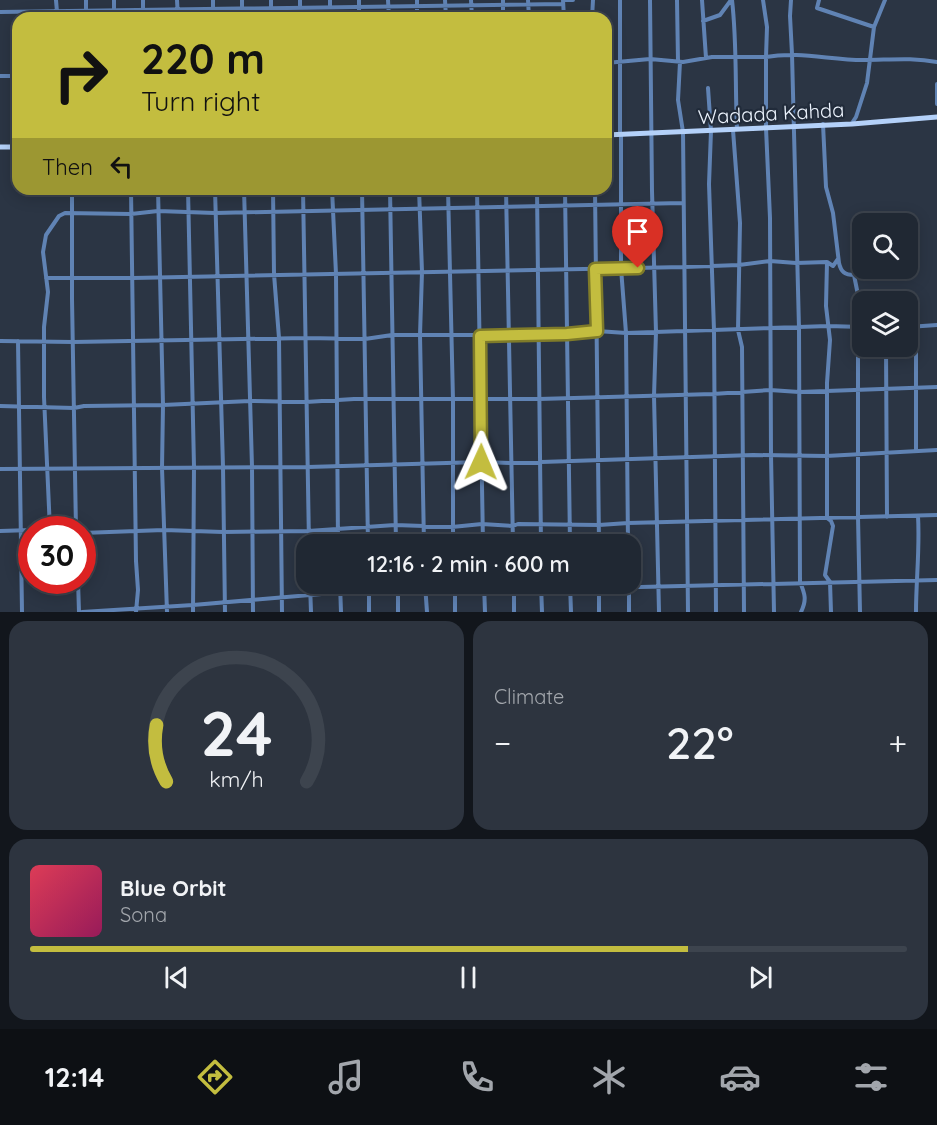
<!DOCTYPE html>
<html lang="en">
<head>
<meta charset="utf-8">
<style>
	:root { --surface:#202833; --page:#2d343f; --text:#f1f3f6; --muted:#a2a6ac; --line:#3d444e; --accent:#c3bd3f }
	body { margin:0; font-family:Quicksand,sans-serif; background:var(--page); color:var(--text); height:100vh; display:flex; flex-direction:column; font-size:22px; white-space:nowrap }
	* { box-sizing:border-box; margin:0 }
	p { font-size:20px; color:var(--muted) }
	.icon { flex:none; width:33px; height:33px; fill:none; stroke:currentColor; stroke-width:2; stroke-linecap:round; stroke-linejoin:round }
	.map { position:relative; height:612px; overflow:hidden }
	.side { display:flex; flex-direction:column; gap:9px; padding:9px; background:#12161c; flex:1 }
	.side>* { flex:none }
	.top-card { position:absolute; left:12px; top:12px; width:600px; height:183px; border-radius:18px; box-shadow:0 3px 15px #0003,0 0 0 2px var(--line); background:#c3bd3f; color:#111; overflow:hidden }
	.fabs { position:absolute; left:852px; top:213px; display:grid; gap:12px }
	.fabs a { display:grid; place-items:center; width:66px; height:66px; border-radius:12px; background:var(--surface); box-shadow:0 3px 15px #0003,0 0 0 2px var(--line); font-size:30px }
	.speed { position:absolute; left:18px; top:516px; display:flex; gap:12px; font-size:30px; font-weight:700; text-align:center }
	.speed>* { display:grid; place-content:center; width:78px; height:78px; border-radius:50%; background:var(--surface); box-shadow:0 3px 15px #0003,0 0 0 2px var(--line); line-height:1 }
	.speed .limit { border:9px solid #d22; background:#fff; color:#111 }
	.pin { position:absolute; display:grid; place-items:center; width:51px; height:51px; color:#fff; margin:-62px -26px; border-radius:50% 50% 50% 0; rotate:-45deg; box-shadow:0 0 6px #0007 }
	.pin .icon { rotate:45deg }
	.me { position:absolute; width:66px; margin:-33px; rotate:1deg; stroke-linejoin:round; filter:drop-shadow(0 0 4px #0008) }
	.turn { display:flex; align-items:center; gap:21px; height:126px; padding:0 30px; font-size:27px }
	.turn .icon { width:78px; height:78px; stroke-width:2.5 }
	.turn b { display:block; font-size:42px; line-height:51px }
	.then { display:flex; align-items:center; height:57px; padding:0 30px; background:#0003; gap:12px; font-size:22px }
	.big { font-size:45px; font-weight:600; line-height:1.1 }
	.side .widget { flex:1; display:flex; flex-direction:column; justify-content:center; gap:9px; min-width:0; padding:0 21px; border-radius:18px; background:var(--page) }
	.side .dial { align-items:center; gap:0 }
	.dial svg { height:156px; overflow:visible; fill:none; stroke:var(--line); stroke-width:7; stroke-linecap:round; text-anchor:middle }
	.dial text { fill:var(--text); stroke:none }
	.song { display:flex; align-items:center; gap:18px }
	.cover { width:72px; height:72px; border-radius:9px; background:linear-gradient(135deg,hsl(350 70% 55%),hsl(330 70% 35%)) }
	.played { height:6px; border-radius:3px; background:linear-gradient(90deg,var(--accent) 75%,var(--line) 75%) }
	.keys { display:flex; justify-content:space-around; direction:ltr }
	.heat { display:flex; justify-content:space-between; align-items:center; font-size:33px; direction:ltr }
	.side .tiles { flex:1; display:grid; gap:9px; grid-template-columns:1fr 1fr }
	.widget:last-child { grid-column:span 2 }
	.trip { position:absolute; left:296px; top:534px; width:345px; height:60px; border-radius:18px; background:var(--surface); box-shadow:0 3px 15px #0003,0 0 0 2px var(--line); font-weight:600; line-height:60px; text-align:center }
	.menu { display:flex; height:96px; justify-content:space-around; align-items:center; background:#0d1014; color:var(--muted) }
	.menu .icon { width:42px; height:42px }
	.menu .on { color:var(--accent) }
	.menu b { font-size:27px; color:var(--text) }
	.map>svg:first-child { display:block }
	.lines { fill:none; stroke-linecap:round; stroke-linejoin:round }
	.minor { stroke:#6083b4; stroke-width:4 }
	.major { stroke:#b4d1f9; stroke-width:5 }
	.route-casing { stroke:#7f7b29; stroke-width:15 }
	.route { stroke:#c3bd3f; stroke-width:10 }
	.labels { text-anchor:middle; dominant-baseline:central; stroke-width:4.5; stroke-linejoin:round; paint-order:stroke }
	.street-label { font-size:20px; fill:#ecf3fd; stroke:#212b3a }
</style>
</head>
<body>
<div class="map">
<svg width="937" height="612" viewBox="0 0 937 612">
	<rect width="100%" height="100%" fill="#2b3544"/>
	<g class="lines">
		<path class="minor" d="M56,0l1,12
			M86,0v11
			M114,0v18
			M143,0v10
			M177,0l1,18
			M213,0v18
			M242,0v18
			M271,0v18
			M300,0v18
			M330,0v18
			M359,0v18
			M388,0l1,18
			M417,0v18
			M445,0l1,18
			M471,0l1,18
			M503,0v18
			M528,0l1,18
			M563,0l1,18
			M563,0h10
			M620,0v134
			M650,0l2,191 4,141 -2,64 5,216
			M677,0l1,61
			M702,0l4,58
			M732,0c5,42 3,86 5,129
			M763,0l4,27 -1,30c33,-6 64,3 97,3 25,0 49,-3 74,2
			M791,0l-1,16 2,38 7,274 1,254c5,12 7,18 1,30
			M819,0l-2,8 57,19
			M0,12l563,-8
			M592,18l1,-18
			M703,21l17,-6 11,-15
			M680,62l-2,38 5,32 5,480
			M606,63l44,-4 33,3 29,-5h54v71l4,90 1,237 3,157
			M0,76h18
			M937,84v20
			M708,88l3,43 -2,53 5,146 2,282
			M852,123l4,-6 11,-34 7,-56 11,-27
			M823,124l3,63 7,26 6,50c2,9 6,12 15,12l4,20v222l2,95
			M733,130l7,93 -2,107 4,17 2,265
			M621,135v133l5,65 2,211
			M72,189v110l4,231
			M131,189l5,372 2,29 -2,22
			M158,189l5,216 -1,63 5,144
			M188,189l6,278 -1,145
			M215,189l8,278 2,145
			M244,189l8,278 1,145
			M273,189l1,85 5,64 3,274
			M303,189l6,355
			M332,189l4,85 2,270
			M362,189l6,355
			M390,189l6,355
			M419,189l3,83 -2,63 4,209
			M448,189l5,211v144
			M477,189l6,355
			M506,189l7,355
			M537,189l4,355
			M565,189l5,355
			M595,189l4,355
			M46,278h87l551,-11 55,-2 31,-4 26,2 31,-1
			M916,326v124
			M908,327l29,-2
			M0,341l73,1 232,-4 60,1 27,-4h147l58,-4 29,2 202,-7 34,1
			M18,341l4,271
			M886,346l1,171
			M0,406l74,2 10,-2 79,-1 87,-4 56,1 48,-3h185l174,-5 57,-4 29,2 138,-5
			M0,469l308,-2 173,-5 30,1 242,-8 73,1 111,-6
			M50,530l-6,-133v-70l4,-35 -5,-40 3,-17 13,-19 6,-3 66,1 27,-3 57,2 467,-10
			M0,531l32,-1
			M82,533l82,-3 59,2 85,-1 87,-6 57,2 30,-3 31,2 5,-2 81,1 29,-2 309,-8
			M78,580l1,32
			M310,584l1,28
			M340,584l1,28
			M369,584v28
			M398,584v28
			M425,584l2,28
			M455,584v28
			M484,584l1,28
			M514,584v28
			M541,584l1,28
			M570,584l1,28
			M629,584v28
			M82,612l111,-7 176,-15 230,-2 338,-8
			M599,612v-28
			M831,612l-1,-30 -5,-7 8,-49 -2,-5 -4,-3v-135l3,-43 -4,-34 1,-44 6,4 5,-7
			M916,612c0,-32 4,-64 2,-96"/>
		<path class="major" d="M606,135l246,-11 85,-7
			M0,147h18"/>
	</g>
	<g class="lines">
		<defs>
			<path id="route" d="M481,462l-1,-126 87,-2 30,-3 -2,-62 43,-1"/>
		</defs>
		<use href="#route" class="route-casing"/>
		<use href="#route" class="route"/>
	</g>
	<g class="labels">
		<g class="street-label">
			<text transform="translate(771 113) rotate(-3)">Wadada Kahda</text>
		</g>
	</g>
</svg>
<div class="fabs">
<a><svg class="icon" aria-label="search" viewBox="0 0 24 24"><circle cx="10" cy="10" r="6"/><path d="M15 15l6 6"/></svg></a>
<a><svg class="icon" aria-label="layers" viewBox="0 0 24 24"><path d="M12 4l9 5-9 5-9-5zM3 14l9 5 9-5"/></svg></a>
</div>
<div class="speed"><div class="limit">30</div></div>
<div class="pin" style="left:638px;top:268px;background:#d93025"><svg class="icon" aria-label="arrive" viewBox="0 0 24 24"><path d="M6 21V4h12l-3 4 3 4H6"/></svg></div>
<svg class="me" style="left:481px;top:462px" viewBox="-20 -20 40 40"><path d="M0-17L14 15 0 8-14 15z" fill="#c3bd3f" stroke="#fff" stroke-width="4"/></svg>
<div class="trip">12:16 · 2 min · 600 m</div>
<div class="top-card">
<div class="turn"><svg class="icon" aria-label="right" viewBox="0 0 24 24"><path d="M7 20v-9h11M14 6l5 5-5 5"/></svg><div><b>220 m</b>Turn right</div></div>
<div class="then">Then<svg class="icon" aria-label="left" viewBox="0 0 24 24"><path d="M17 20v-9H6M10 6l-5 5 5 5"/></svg></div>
</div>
</div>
<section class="side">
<div class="tiles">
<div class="widget dial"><svg viewBox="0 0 100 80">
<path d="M14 69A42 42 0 1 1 86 69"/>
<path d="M14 69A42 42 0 0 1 9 40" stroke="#c3bd3f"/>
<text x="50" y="56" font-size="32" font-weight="700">24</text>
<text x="50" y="72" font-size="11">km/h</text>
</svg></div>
<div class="widget"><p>Climate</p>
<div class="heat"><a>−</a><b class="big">22°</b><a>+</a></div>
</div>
<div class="widget">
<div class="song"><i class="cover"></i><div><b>Blue Orbit</b><p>Sona</p></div></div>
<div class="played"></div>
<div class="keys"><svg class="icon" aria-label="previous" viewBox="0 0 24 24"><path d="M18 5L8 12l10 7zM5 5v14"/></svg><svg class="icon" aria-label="pause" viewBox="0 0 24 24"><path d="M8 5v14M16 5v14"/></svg><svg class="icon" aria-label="next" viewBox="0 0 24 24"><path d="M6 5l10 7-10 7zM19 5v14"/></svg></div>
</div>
</div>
</section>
<nav class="menu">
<b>12:14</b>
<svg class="icon on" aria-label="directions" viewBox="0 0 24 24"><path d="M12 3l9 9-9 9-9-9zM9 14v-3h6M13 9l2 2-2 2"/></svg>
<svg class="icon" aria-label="music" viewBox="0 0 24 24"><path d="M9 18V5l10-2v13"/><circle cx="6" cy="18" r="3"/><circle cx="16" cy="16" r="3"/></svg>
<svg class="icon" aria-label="phone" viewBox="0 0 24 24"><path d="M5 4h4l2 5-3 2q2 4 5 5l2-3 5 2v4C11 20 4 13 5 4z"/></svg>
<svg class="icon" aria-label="climate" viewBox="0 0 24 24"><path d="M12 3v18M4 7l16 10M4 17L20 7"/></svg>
<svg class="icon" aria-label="car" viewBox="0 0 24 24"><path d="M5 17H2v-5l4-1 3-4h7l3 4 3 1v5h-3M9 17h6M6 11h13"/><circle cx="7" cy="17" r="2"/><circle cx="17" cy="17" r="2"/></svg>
<svg class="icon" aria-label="filters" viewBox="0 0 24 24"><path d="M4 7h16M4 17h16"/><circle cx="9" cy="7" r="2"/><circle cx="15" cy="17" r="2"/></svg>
</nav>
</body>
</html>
